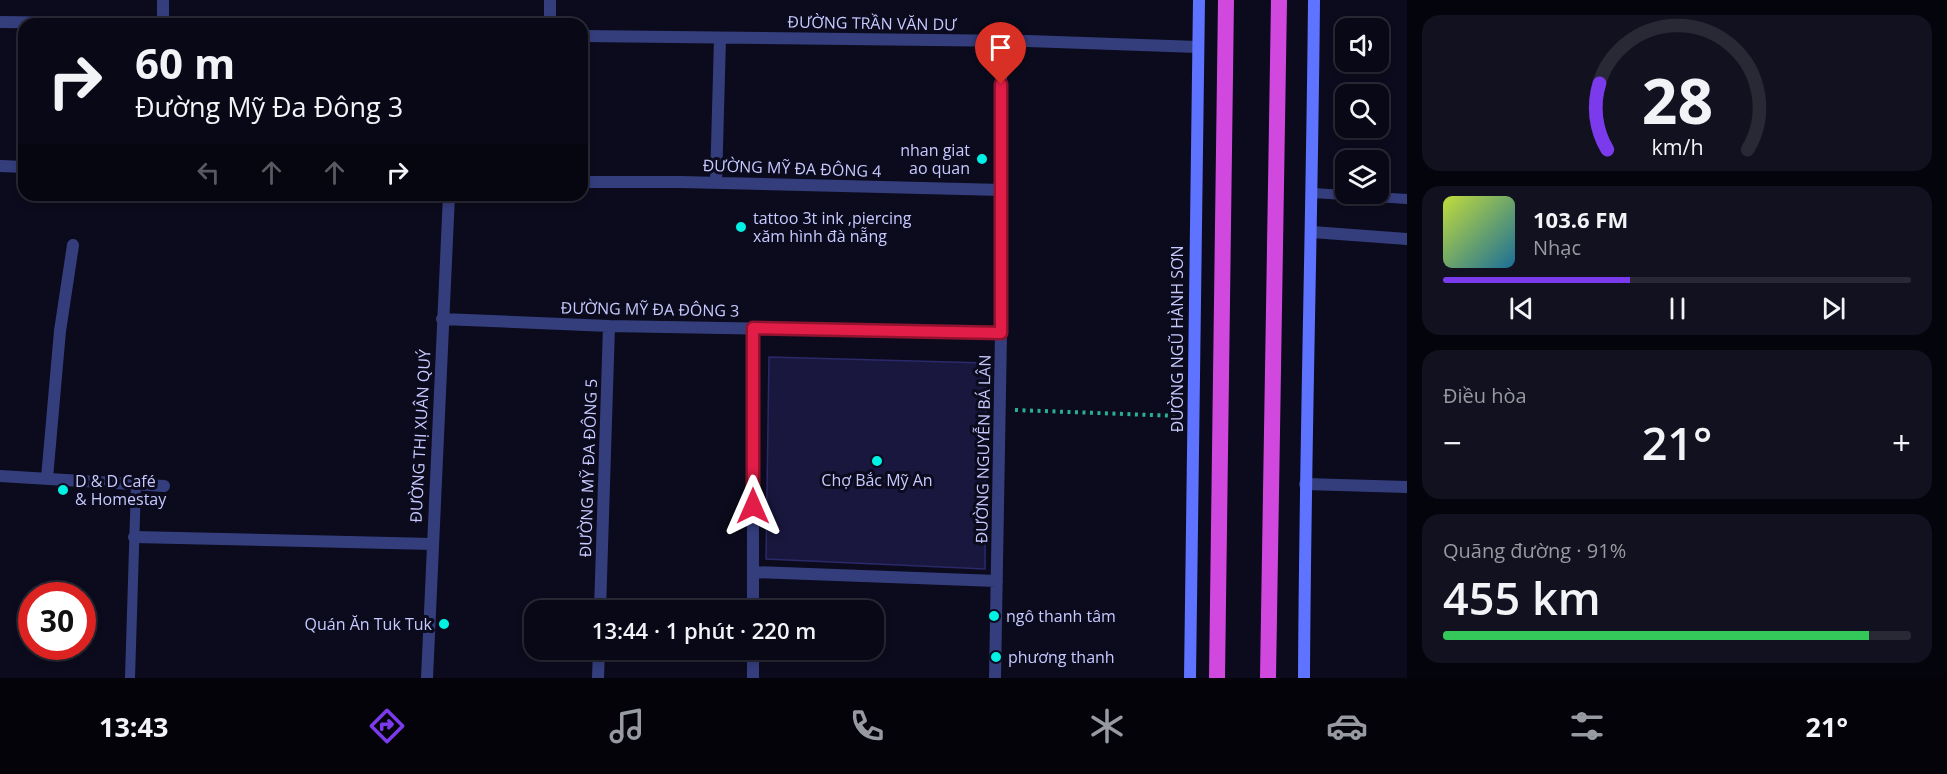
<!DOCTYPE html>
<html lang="vi">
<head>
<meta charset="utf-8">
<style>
	:root { --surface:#080816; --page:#11111f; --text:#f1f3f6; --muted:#989aa1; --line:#292935; --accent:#7c3aed }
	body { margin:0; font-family:"Open Sans",sans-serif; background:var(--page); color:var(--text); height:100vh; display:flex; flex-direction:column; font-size:22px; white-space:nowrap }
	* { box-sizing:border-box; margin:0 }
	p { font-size:20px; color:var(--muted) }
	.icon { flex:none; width:33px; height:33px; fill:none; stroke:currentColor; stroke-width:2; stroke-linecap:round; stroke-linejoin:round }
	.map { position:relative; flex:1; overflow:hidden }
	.drawer { display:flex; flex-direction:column; gap:15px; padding:15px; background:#04040c; width:540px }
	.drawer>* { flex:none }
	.guide { position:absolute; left:18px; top:18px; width:570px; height:183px; border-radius:18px; box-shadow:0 3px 9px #0003,0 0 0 2px var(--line); background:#080816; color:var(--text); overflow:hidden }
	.buttons { position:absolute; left:1335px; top:18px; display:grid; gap:12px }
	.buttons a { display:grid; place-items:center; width:54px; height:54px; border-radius:12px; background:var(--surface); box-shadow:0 3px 9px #0003,0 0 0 2px var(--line); font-size:30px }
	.speed { position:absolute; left:18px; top:582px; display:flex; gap:12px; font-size:30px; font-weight:700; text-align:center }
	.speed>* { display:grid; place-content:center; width:78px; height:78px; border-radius:50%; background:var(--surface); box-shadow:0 3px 9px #0003,0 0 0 2px var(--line); line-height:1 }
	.speed .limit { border:9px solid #d22; background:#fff; color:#111 }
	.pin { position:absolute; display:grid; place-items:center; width:51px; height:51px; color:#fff; margin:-62px -26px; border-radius:50% 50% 50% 0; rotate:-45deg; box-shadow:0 0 6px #0007 }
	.pin .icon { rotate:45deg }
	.me { position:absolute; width:66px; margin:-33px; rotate:0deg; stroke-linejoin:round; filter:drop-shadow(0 0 4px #0008) }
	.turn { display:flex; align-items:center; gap:21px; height:126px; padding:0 18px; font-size:27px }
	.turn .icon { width:78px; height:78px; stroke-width:2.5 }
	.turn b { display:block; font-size:42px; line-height:51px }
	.lanes { display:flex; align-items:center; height:57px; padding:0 18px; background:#0003; justify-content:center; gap:30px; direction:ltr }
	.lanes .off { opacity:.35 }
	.big { font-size:45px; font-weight:600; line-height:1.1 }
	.drawer .card { flex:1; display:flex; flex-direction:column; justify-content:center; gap:9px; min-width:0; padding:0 21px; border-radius:18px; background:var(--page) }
	.drawer .dial { align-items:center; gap:0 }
	.dial svg { height:156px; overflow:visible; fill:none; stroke:var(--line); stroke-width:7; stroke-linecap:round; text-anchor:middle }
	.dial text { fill:var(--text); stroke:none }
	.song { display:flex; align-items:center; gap:18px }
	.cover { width:72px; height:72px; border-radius:9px; background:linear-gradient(135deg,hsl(70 70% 55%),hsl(200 70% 35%)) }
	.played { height:6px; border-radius:3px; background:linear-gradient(90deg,var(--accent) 40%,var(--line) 40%) }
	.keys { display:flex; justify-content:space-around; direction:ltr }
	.heat { display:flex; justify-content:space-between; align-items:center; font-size:33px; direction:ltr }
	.charge { height:9px; border-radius:4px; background:linear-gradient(90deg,#34c759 91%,var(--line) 0) }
	.trip { position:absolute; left:524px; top:600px; width:360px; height:60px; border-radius:18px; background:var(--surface); box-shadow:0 3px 9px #0003,0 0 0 2px var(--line); font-weight:600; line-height:60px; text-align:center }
	.menu { display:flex; height:96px; justify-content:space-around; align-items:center; background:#030309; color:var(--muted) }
	.menu .icon { width:42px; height:42px }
	.menu .current { color:var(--accent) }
	.menu b { font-size:27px; color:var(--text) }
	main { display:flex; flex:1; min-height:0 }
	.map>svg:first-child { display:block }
	.building { fill:#19173e; stroke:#2b296a; stroke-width:1.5 }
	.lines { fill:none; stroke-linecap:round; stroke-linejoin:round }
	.path { stroke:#2baf92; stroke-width:4; stroke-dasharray:3 4.5; stroke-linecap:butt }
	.service { stroke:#353e7d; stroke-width:10 }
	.minor { stroke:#353e7d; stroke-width:12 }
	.secondary { stroke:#5e73ff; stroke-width:12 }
	.trunk { stroke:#d048dd; stroke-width:16 }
	.route-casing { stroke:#92132f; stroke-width:15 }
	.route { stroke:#e11d48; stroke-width:10 }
	.poi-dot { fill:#00f2e4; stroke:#0b0b1d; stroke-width:2 }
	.labels { text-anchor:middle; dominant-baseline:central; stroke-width:6; stroke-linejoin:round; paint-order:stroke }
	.street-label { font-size:16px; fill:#c7c9ff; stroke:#0b0b1d }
	.poi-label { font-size:16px; fill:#c7c9ff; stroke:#0b0b1d; text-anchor:start }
</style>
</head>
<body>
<main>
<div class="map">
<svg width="1407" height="678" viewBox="0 0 1407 678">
	<rect width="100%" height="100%" fill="#0b0b1d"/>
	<path class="building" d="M769,357l217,6 -1,206 -219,-10z"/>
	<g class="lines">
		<path class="path" d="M1015,410l164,6"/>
		<path class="service" d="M1313,193l94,6
			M676,650l77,2
			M130,678l6,-194"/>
		<path class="minor" d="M163,0v24
			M550,0v24
			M0,22l167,2
			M582,36l446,5 170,6
			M1,166l23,1
			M582,182h98l322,8
			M716,183l4,-145
			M1312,232l95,7
			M442,319l167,7 392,7
			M0,476l164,10
			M47,478l13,-147 13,-86
			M1305,484l102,3
			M134,537l298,7
			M753,572l244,9
			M600,610l9,-284
			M753,610v-281
			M427,678l22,-483
			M598,678l1,-28
			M753,678v-28
			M995,678l6,-345v-292"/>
		<path class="secondary" d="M1190,678l9,-678
			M1304,678c1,-226 8,-452 10,-678"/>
		<path class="trunk" d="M1217,678l9,-678
			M1268,678l11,-678"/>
	</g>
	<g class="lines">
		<defs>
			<path id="route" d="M753,506v-178l248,5v-249"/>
		</defs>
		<use href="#route" class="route-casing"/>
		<use href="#route" class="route"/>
	</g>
	<g class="poi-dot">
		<circle cx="982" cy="159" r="6"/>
		<circle cx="741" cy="227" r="6"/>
		<circle cx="877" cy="461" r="6"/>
		<circle cx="63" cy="490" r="6"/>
		<circle cx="994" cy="616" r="6"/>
		<circle cx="444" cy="624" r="6"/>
		<circle cx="996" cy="657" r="6"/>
	</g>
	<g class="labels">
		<g class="street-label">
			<text transform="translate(872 23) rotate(1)">ĐƯỜNG TRẦN VĂN DƯ</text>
			<text transform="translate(792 168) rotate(2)">ĐƯỜNG MỸ ĐA ĐÔNG 4</text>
			<text transform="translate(650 309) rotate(1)">ĐƯỜNG MỸ ĐA ĐÔNG 3</text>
			<text transform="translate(1177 339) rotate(-90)">ĐƯỜNG NGŨ HÀNH SƠN</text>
			<text transform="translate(420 436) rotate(-87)">ĐƯỜNG THỊ XUÂN QUÝ</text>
			<text transform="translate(983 449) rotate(-89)">ĐƯỜNG NGUYỄN BÁ LÂN</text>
			<text transform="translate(588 468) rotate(-88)">ĐƯỜNG MỸ ĐA ĐÔNG 5</text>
		</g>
		<g class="poi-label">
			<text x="970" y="150" text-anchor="end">nhan giat<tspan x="970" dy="18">ao quan</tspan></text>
			<text x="753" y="218">tattoo 3t ink ,piercing<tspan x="753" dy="18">xăm hình đà nẵng</tspan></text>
			<text x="877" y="480" text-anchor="middle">Chợ Bắc Mỹ An</text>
			<text x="75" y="481">D &amp; D Café<tspan x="75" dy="18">&amp; Homestay</tspan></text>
			<text x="1006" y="616">ngô thanh tâm</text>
			<text x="432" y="624" text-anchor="end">Quán Ăn Tuk Tuk</text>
			<text x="1008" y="657">phương thanh</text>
		</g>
	</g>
</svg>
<div class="buttons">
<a><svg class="icon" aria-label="sound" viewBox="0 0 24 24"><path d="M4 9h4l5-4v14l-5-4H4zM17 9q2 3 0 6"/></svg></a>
<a><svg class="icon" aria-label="search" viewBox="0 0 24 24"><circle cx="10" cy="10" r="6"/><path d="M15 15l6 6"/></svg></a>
<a><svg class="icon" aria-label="layers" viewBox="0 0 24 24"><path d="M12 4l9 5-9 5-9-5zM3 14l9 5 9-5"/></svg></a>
</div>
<div class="speed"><div class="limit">30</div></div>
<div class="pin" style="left:1001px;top:84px;background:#d93025"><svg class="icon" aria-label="arrive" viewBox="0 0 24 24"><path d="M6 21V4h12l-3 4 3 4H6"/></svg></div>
<svg class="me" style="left:753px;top:506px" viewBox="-20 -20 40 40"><path d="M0-17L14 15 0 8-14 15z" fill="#e11d48" stroke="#fff" stroke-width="4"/></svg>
<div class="trip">13:44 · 1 phút · 220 m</div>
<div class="guide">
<div class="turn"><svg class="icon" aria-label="right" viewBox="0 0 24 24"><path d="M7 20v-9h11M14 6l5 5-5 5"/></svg><div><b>60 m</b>Đường Mỹ Đa Đông 3</div></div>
<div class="lanes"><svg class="icon off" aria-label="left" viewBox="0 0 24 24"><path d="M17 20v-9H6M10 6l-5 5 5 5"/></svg><svg class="icon off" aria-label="ahead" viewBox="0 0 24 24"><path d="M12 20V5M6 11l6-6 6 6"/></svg><svg class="icon off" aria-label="ahead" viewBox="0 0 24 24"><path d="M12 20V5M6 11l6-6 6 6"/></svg><svg class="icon" aria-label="right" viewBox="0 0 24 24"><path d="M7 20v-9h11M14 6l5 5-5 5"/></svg></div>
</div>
</div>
<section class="drawer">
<div class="card dial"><svg viewBox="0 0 100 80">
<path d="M14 69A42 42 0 1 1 86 69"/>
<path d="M14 69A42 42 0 0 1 10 35" stroke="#7c3aed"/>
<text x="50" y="56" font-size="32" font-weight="700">28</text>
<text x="50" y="72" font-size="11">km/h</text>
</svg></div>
<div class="card">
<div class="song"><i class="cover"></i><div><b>103.6 FM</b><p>Nhạc</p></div></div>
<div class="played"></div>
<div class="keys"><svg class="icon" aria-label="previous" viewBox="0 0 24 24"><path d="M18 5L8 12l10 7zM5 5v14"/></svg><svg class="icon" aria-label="pause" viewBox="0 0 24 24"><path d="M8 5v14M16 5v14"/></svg><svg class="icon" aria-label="next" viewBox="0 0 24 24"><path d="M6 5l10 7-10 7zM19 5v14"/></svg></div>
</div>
<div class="card"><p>Điều hòa</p>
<div class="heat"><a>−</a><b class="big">21°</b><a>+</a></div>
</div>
<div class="card"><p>Quãng đường · 91%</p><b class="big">455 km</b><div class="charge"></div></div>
</section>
</main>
<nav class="menu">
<b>13:43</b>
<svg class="icon current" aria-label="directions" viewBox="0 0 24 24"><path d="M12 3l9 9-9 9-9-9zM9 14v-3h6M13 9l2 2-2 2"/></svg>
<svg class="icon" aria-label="music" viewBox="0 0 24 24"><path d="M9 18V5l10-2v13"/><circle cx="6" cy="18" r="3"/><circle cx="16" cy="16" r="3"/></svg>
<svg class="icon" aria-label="phone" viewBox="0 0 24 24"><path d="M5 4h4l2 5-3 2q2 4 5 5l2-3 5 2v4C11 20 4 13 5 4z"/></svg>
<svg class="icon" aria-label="climate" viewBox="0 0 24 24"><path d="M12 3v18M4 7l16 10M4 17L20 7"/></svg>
<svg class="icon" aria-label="car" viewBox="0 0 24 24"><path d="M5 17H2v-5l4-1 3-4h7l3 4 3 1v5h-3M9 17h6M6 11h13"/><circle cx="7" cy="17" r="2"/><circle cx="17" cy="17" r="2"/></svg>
<svg class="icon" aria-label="filters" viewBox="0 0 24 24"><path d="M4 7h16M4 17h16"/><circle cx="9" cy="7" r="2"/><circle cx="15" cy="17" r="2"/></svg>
<b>21°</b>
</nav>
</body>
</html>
